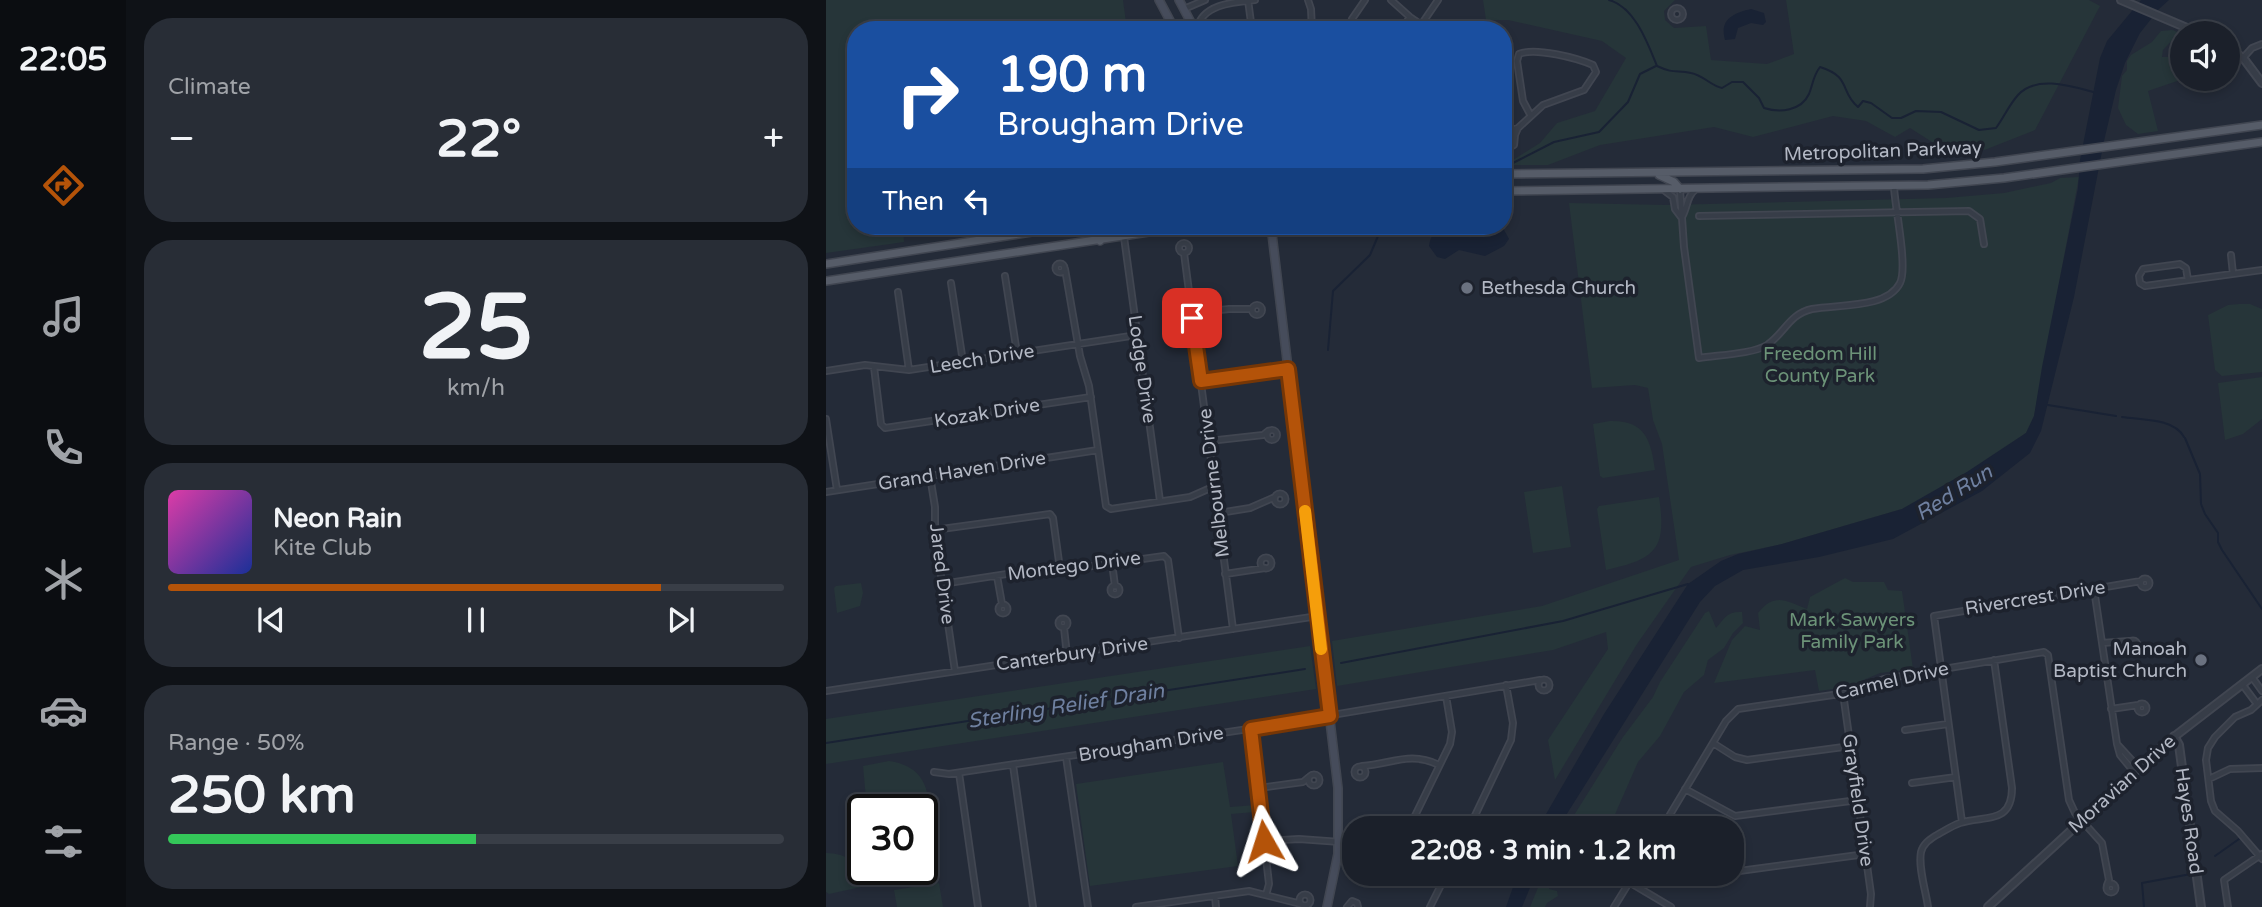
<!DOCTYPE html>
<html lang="en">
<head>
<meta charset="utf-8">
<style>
	:root { --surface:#1b202a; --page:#282d36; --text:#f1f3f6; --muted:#a0a3a8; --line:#393e47; --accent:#b45309 }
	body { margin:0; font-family:"Varela Round",sans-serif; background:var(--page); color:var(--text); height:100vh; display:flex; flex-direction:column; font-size:26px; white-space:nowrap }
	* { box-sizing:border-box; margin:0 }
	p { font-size:23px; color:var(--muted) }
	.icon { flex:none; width:38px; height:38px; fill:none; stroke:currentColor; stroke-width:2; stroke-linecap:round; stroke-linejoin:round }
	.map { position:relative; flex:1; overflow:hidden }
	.details { display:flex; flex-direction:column; gap:18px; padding:18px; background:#0f1217; width:700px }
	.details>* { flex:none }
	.banner { position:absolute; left:21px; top:21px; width:665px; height:214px; border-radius:28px; box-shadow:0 4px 10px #0003,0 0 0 2px var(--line); background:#1a4fa0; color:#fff; overflow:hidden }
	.tools { position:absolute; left:1344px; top:21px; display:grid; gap:14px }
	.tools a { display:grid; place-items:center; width:70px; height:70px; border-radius:50%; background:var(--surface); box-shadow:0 4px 10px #0003,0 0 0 2px var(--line); font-size:35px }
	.speed { position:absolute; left:21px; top:794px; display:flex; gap:14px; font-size:35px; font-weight:700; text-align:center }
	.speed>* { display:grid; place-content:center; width:91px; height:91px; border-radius:50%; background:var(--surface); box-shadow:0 4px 10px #0003,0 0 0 2px var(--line); line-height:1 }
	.speed .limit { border:4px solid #111; border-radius:10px; background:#fff; color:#111 }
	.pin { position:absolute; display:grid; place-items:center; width:60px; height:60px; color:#fff; margin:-30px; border-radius:14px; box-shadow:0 4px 10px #0006 }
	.me { position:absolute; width:77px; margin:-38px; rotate:354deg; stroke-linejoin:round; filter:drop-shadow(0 0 5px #0008) }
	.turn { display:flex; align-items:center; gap:24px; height:147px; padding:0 35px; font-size:32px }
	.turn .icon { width:91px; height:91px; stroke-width:2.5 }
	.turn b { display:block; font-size:49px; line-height:60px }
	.then { display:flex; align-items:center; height:66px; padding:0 35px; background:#0003; gap:14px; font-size:26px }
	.big { font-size:52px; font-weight:700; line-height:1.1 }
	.details .card { flex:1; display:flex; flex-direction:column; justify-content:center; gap:10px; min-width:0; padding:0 24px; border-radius:28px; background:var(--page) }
	.details .dial { align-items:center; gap:0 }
	.dial b { font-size:91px; line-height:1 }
	.song { display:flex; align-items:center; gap:21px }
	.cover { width:84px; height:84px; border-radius:10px; background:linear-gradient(135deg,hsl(320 70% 55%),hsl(230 70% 35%)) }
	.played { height:7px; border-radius:4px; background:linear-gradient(90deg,var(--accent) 80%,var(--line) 80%) }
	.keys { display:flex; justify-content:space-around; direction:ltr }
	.heat { display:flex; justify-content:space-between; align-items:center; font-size:38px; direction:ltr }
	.charge { height:10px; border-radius:5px; background:linear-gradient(90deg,#34c759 50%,var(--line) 0) }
	.trip { position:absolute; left:516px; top:816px; width:402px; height:70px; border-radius:28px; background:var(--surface); box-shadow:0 4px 10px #0003,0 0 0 2px var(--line); font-weight:700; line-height:70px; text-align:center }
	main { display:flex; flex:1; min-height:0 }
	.tabs { display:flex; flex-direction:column; width:126px; justify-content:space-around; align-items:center; background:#0b0d11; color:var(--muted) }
	.tabs .icon { width:49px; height:49px }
	.tabs .on { color:var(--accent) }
	.tabs b { font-size:32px; color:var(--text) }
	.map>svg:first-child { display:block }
	.green { fill:#263539 }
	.water { fill:#192234 }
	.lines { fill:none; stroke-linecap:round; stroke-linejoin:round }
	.stream { stroke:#192234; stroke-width:2 }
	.minor-casing { stroke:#414651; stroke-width:8 }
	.tertiary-casing { stroke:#414651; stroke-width:10 }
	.secondary-casing { stroke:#414651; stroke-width:10 }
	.primary-casing { stroke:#414651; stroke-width:10 }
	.minor { stroke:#373d48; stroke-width:4.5 }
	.tertiary { stroke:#373d48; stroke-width:6 }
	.secondary { stroke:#464c5b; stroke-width:7 }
	.primary { stroke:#565c68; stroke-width:7 }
	.route-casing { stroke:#753606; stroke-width:18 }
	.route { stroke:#b45309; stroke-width:12 }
	.slow { stroke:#f59e0b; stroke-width:12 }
	.worship-dot { fill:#6b7280; stroke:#1d222d; stroke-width:2.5 }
	.labels { text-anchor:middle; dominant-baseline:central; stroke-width:7; stroke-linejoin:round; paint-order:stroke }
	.street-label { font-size:19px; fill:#b3b8c4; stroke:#1d222d }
	.poi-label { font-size:19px; fill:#b3b8c4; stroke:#1d222d; text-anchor:start }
	.park-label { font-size:19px; fill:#6c9378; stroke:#1d222d }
	.water-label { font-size:21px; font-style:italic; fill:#6f80a0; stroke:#1d222d }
</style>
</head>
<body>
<main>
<nav class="tabs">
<b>22:05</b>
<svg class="icon on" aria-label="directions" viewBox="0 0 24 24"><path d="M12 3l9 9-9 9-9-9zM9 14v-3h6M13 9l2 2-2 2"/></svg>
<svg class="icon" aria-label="music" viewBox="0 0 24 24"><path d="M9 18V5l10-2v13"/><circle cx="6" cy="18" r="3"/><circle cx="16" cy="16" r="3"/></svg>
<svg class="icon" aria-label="phone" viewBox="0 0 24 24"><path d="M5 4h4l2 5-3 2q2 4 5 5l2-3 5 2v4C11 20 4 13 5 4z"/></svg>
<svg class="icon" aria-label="climate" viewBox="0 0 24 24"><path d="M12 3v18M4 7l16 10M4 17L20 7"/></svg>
<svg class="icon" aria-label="car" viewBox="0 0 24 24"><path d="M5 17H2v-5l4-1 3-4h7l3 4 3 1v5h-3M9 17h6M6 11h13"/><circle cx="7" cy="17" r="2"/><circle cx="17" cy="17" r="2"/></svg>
<svg class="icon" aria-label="filters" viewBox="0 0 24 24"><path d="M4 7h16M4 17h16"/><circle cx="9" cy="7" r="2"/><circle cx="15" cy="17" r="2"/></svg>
</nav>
<section class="details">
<div class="card"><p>Climate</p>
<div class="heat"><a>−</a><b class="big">22°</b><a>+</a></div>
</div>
<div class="card dial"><b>25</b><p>km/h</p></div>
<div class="card">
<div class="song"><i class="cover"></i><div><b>Neon Rain</b><p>Kite Club</p></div></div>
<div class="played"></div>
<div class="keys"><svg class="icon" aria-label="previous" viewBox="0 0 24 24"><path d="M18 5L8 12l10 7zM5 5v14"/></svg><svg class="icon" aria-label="pause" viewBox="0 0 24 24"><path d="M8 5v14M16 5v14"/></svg><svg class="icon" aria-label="next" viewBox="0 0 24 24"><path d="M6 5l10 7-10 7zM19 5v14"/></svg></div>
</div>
<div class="card"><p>Range · 50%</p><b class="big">250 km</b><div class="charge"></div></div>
</section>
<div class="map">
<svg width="1436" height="907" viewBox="0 0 1436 907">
	<rect width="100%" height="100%" fill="#242b38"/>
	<path class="green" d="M0,0h297l4,30h-271v196h47l1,16 -78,11z
		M657,0h192l-11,11 1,9 9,8 32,-2 5,34 56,4 27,-10 -8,-54h303l11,6 -65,124 -53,21 -39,-2 -33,-21 -15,9 -29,-16 -33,-5 -80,21 -39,-10 -114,18 -52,20h-43l35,-22 17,-20 38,-12 31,-53 -24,-17 -94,-21h-22z
		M1335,31l12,-1 6,3 -16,17 -1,7h13l7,-10 1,32 -35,12 10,40 -20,3 -12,-9 -8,-17 4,-32 5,-6v-9l4,-6 21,-13z
		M1253,177l-45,239 -8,17 -59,39 -65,37 -120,35 -52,11 -39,12 -54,77 -82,136 -7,-40 60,-91 -2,-17 -53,18 -216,36 -5,-45 210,-35 137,-46 -17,-116 -9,-24 -5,-32 -13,-3 -43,3 -23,-185 98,2 279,-7 58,-5 47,-10 9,-5z
		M1413,304h11l12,5v63l-40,4 -7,-6 -7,-55 20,-10z
		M1436,377v42l-19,15 -18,6 -7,-57z
		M784,421c35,-1 41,19 45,49l-52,8 -3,-2 -7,-52z
		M736,486l9,61 -38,6 -9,-61z
		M833,497c8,52 -3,62 -53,73l-9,-61 2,-3z
		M1019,578l8,4h31l4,8 14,1 11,78 -33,4 -33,14 -28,4 -4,-21 -101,13 18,-43 13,-14 15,4 -2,-17c17,-21 28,-12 49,-4l3,-12z
		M35,583l2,10 -3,13 -23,7 -3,-25 2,-2z
		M883,611l7,17c8,-9 11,-17 26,-16l1,11 -10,10 -9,15 -16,12 -4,15 -20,17 -24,44 -22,26 -29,66h-43l57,-91 30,-40 7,-15 45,-69z
		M484,646l6,43 -490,75v-45z
		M63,761c33,5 39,24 42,54l-9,2v-7h-55l-4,-44z
		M397,762l7,45 25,-2v7l-24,2 7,52 -148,20 -14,-102z
		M0,853c20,0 38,11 40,33l-37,8 -3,-2z
		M718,873h40l-10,11 -18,-2 -7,3v4l8,2 1,5 -11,7 -2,4h-15z
		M113,883l4,24h-46l-3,-17z"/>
	<path class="water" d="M1315,0h28l-10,9 -19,24 -15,30 -9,27 -12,51 -30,156 -33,134 -11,22 -48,38 -89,48 -74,18 -76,13 -28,16 -15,16 -142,226h-20l66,-114 84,-130 33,-23 17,-7 44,-10 120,-35 65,-37 59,-39 8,-17 8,-49 36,-179 2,-28 20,-102 7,-17z
		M925,9l13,4 2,9 -3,3 -12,-2 -13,5 -3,11 -10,1c-6,-21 9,-27 26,-31z
		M667,227l10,1 6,11 -5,7 -19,10 -26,-6 -14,9 -8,-2 -8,-11c4,-30 30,-7 43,-9 7,-2 14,-8 21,-10z
		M692,873h18l-14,34h-16z"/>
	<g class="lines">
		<path class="stream" d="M783,0c26,7 39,44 48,66 17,8 19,4 34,7 12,2 20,13 31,15l10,-6h11l16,16 5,10c16,5 37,3 45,-14 4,-10 4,-18 11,-27 32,10 19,24 38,40l5,-6 8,2 21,15h9l15,-7 25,1 38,18 17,-2c8,-11 13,-23 22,-33 18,-20 53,-9 75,-3
			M685,164l43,-22 45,-10 29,-30 12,-28 16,-8
			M502,350l5,-59 37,-36 8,-19 19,-10
			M1222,405l68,11
			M1296,417c19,3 52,1 62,20
			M1359,438l15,36 1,30 4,10 13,19v9l4,8 40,59
			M515,663l222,-42 125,-37
			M0,743l479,-74
			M1389,856l24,-17
			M1318,907l-2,-24 49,-9"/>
		<defs>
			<path id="minor" d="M422,0l4,30
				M482,0l3,9 1,21
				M565,0l19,17 19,13
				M845 14a6 6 0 1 1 12 0a6 6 0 1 1-12 0Z
				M358,9l21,-9
				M526,19l13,-19
				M595,25l17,-25
				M371,29c5,-25 37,-27 58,-29
				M575,30l9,-13
				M648,30h8
				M1417,58l9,-10 10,-4
				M683,149v-18l9,-3 25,-23 41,-15 12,-18 -3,-7c-16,-7 -58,-18 -74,-11l-2,7 6,40 8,15
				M677,151l11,-6 1,-10 3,-7
				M854,189l4,58 15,111c18,-3 54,-4 68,-13 18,-12 22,-31 45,-36 26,-5 75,0 88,-26 8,-16 -5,-75 -6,-96
				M839,191l8,6 2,12 6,8
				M873,216l270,-5 11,8 4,25
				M856,217c6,-10 4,-20 14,-28
				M298,237l36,264
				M353 248a5 5 0 1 1 10 0a5 5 0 1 1-10 0Z
				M358,253l49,376
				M1405,255l2,19
				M229.5 268a4.5 4.5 0 1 1 9 0a4.5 4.5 0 1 1-9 0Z
				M239,269l15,87 9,30 17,120 5,3 79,-12 25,-11
				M179,276l12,77
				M1362,280l-2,-12 -6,-4 -37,5 -4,7 1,7 5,3 117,-16
				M125,283l12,79
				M72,292l11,78
				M426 310a5 5 0 1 1 10 0a5 5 0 1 1-10 0Z
				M366,313l37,-4h23
				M48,367l7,57 4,4 206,-31
				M0,371l39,-6 44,5 228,-35
				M375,381l87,-12
				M0,419l11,71
				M441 435a5 5 0 1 1 10 0a5 5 0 1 1-10 0Z
				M383,441l54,-6 5,-4
				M104,476l5,31v28l20,136
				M0,492l272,-42
				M448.5 499a5.5 5.5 0 1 1 11 0a5.5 5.5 0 1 1-11 0Z
				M393,513l31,-5 25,-11
				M108,530l116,-16 3,4 7,51
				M434.5 563a5.5 5.5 0 1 1 11 0a5.5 5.5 0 1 1-11 0Z
				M286,563l3,23
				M399,574l40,-6
				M171,576l5,28
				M1314.5 583a4.5 4.5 0 1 1 9 0a4.5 4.5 0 1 1-9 0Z
				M116,584l91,-14 45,-2 86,-12 4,4 11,78
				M284.5 590a4.5 4.5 0 1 1 9 0a4.5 4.5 0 1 1-9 0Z
				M1268,589l23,155
				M172.5 609a4.5 4.5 0 1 1 9 0a4.5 4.5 0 1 1-9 0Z
				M232.5 623a4.5 4.5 0 1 1 9 0a4.5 4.5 0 1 1-9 0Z
				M238,628l3,27
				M1302.5 645a4.5 4.5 0 1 1 9 0a4.5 4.5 0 1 1-9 0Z
				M1276,643l27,-2
				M1426,677l10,14
				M712.5 685a5.5 5.5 0 1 1 11 0a5.5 5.5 0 1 1-11 0Z
				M1416,684l15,20
				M0,691l492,-75
				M1017,693l28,201 -1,13
				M1436,700l-11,10 -16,7 -20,20 -7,11 -2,12 5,41 4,10 23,20 24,28
				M1311.5 708a4.5 4.5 0 1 1 9 0a4.5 4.5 0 1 1-9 0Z
				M1285,709l27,-4
				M425,729l17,146 1,9 -3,11
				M1079,730l43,-6
				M887,743l22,14 12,3 104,-14
				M240,757l22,150
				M187,765l20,142
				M536,766c30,-2 48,-15 77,-1
				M528.5 772a5.5 5.5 0 1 1 11 0a5.5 5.5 0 1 1-11 0Z
				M108,772l15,2 306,-46 285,-48
				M1308,772l-14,-17 -3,-11 22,24
				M133,773l19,134
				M482.5 780a5.5 5.5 0 1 1 11 0a5.5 5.5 0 1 1-11 0Z
				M1383,779l21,-10 32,-1
				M1086,783l44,-6
				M433,788l44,-6 6,-5
				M859,789l50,27 123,-16
				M1136,822l-28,-206 207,-35
				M583,828l41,-84 2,-12 -6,-36
				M643,828l42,-88 2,-17 -7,-38
				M836,828l64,-107 12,-12 115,-17 31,-13 160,-27 4,3 21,145 6,13 27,30 7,37 -2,5
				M438,841l35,-2 55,4
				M906,872l134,-18
				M603,873l15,7
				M803,882l42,25
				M1280.5 888a4.5 4.5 0 1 1 9 0a4.5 4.5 0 1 1-9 0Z
				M473.5 900a5.5 5.5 0 1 1 11 0a5.5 5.5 0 1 1-11 0Z
				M389,896l1,11
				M310,907l113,-16 52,13
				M521,907l5,-6 5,2 1,4
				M604,907l17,-34
				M788,907l21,-34
				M1102,907c-2,-16 -10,-39 -7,-55 2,-8 8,-12 14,-16 8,-4 16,-10 25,-13 24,-8 52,2 52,-35l-18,-128
				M1402,907l-4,-27 38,-26"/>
			<path id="tertiary" d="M1295,0l78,33
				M1402,47l16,12 18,24
				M1348,736l5,9 22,162
				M1162,907l178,-164 96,-74"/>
			<path id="secondary" d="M333,0l16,30
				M353,0l16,30
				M448,226l-2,8 66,554v66l-11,53"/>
			<path id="primary" d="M677,174l420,-5 72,-7 267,-37
				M833,175l15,7 6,7
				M677,191l425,-6 76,-7 258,-36
				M274,241l8,-8 -2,-7
				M0,264l244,-38
				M0,281l362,-55"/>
		</defs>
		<use href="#minor" class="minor-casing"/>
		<use href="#tertiary" class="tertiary-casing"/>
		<use href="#secondary" class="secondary-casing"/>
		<use href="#primary" class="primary-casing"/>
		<use href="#minor" class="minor"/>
		<use href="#tertiary" class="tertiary"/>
		<use href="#secondary" class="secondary"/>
		<use href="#primary" class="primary"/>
	</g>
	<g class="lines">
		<defs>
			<path id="route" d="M366,318l9,63 87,-12 42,347 -79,13 13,112"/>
		</defs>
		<use href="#route" class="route-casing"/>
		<use href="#route" class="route"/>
		<path class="slow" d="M479,511l16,138"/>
	</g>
	<g class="worship-dot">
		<circle cx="641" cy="288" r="7"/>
		<circle cx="1375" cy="660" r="7"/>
	</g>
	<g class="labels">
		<g class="street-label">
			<text transform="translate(1057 151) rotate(-2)">Metropolitan Parkway</text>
			<text transform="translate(156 359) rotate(-9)">Leech Drive</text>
			<text transform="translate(316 369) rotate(82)">Lodge Drive</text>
			<text transform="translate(161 413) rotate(-9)">Kozak Drive</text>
			<text transform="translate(136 471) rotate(-9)">Grand Haven Drive</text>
			<text transform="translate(388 483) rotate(-97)">Melbourne Drive</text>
			<text transform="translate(248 566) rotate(-7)">Montego Drive</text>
			<text transform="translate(116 574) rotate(83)">Jared Drive</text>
			<text transform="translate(1209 598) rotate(-9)">Rivercrest Drive</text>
			<text transform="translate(246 654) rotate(-8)">Canterbury Drive</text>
			<text transform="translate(1066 681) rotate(-13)">Carmel Drive</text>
			<text transform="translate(325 744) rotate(-9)">Brougham Drive</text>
			<text transform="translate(1296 784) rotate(-42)">Moravian Drive</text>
			<text transform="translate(1032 800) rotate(82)">Grayfield Drive</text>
			<text transform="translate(1363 821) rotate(82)">Hayes Road</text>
		</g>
		<g class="poi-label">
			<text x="655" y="288">Bethesda Church</text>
			<text x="1361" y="649" text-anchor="end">Manoah<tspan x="1361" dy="22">Baptist Church</tspan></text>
		</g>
		<g class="park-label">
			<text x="994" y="354">Freedom Hill<tspan x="994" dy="22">County Park</tspan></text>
			<text x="1026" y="620">Mark Sawyers<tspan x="1026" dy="22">Family Park</tspan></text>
		</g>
		<g class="water-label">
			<text transform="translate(1128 493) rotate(-32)">Red Run</text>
			<text transform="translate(240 706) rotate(-9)">Sterling Relief Drain</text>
		</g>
	</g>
</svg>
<div class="tools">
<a><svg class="icon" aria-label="sound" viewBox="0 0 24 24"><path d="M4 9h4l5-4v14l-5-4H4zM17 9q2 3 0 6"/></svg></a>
</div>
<div class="speed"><div class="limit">30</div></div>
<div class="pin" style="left:366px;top:318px;background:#d93025"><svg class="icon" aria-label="arrive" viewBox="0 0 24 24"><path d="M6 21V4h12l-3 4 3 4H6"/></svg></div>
<svg class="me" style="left:438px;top:841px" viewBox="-20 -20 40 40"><path d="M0-17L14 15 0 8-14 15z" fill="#b45309" stroke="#fff" stroke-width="4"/></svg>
<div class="trip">22:08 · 3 min · 1.2 km</div>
<div class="banner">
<div class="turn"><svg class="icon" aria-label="right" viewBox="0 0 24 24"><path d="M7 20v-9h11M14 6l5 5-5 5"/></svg><div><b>190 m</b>Brougham Drive</div></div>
<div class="then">Then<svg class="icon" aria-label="left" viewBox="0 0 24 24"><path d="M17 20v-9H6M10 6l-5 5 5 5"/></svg></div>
</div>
</div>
</main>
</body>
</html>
